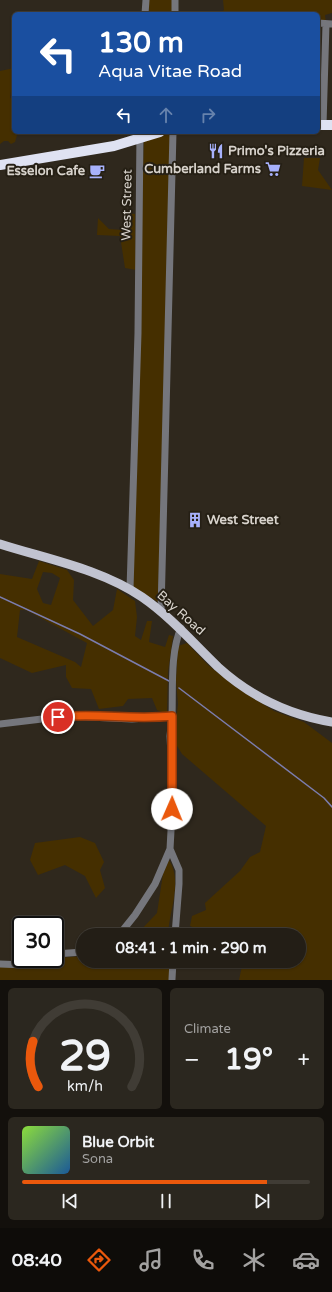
<!DOCTYPE html>
<html lang="en">
<head>
<meta charset="utf-8">
<style>
	:root { --surface:#231e16; --page:#2b271f; --text:#f1f3f6; --muted:#a3a2a1; --line:#403c35; --accent:#ea580c }
	body { margin:0; font-family:"Varela Round",sans-serif; background:var(--page); color:var(--text); height:100vh; display:flex; flex-direction:column; font-size:15px; white-space:nowrap }
	* { box-sizing:border-box; margin:0 }
	p { font-size:13px; color:var(--muted) }
	.icon { flex:none; width:22px; height:22px; fill:none; stroke:currentColor; stroke-width:2; stroke-linecap:round; stroke-linejoin:round }
	.map { position:relative; height:980px; overflow:hidden }
	.details { display:flex; flex-direction:column; gap:8px; padding:8px; background:#13100c; flex:1 }
	.details>* { flex:none }
	.top-card { position:absolute; left:12px; top:12px; width:308px; height:122px; border-radius:6px; box-shadow:0 1px 3px #0004,0 0 0 1px var(--line); background:#1a4fa0; color:#fff; overflow:hidden }
	.speed { position:absolute; left:12px; top:916px; display:flex; gap:8px; font-size:20px; font-weight:700; text-align:center }
	.speed>* { display:grid; place-content:center; width:52px; height:52px; border-radius:50%; background:var(--surface); box-shadow:0 1px 3px #0004,0 0 0 1px var(--line); line-height:1 }
	.speed .limit { border:2px solid #111; border-radius:6px; background:#fff; color:#111 }
	.pin { position:absolute; display:grid; place-items:center; width:34px; height:34px; color:#fff; margin:-17px; border:2px solid #fff; border-radius:50%; box-shadow:0 1px 4px #0007 }
	.me { position:absolute; width:44px; margin:-22px; rotate:1deg; stroke-linejoin:round; filter:drop-shadow(0 0 3px #0008) }
	.turn { display:flex; align-items:center; gap:14px; height:84px; padding:0 20px; font-size:18px }
	.turn .icon { width:52px; height:52px; stroke-width:2.5 }
	.turn b { display:block; font-size:28px; line-height:34px }
	.lanes { display:flex; align-items:center; height:38px; padding:0 20px; background:#0003; justify-content:center; gap:20px; direction:ltr }
	.lanes .off { opacity:.35 }
	.big { font-size:30px; font-weight:800; line-height:1.1 }
	.details .tile { flex:1; display:flex; flex-direction:column; justify-content:center; gap:6px; min-width:0; padding:0 14px; border-radius:6px; background:var(--page) }
	.details .dial { align-items:center; gap:0 }
	.dial svg { height:104px; overflow:visible; fill:none; stroke:var(--line); stroke-width:7; stroke-linecap:round; text-anchor:middle }
	.dial text { fill:var(--text); stroke:none }
	.song { display:flex; align-items:center; gap:12px }
	.cover { width:48px; height:48px; border-radius:6px; background:linear-gradient(135deg,hsl(90 70% 55%),hsl(210 70% 35%)) }
	.played { height:4px; border-radius:2px; background:linear-gradient(90deg,var(--accent) 85%,var(--line) 85%) }
	.keys { display:flex; justify-content:space-around; direction:ltr }
	.heat { display:flex; justify-content:space-between; align-items:center; font-size:22px; direction:ltr }
	.details .tiles { flex:1; display:grid; gap:8px; grid-template-columns:1fr 1fr }
	.tile:last-child { grid-column:span 2 }
	.trip { position:absolute; left:76px; top:928px; width:230px; height:40px; border-radius:20px; background:var(--surface); box-shadow:0 1px 3px #0004,0 0 0 1px var(--line); font-weight:800; line-height:40px; text-align:center }
	.tab-bar { display:flex; height:64px; justify-content:space-around; align-items:center; background:#0e0c09; color:var(--muted) }
	.tab-bar .icon { width:28px; height:28px }
	.tab-bar .current { color:var(--accent) }
	.tab-bar b { font-size:18px; color:var(--text) }
	.map>svg:first-child { display:block }
	.green { fill:#452f00; fill-rule:evenodd }
	.lines { fill:none; stroke-linecap:round; stroke-linejoin:round }
	.stream { stroke:#7b7dae; stroke-width:1.5 }
	.minor { stroke:#75767c; stroke-width:7 }
	.major { stroke:#c1c3d0; stroke-width:9 }
	.highway { stroke:#dfe2f2; stroke-width:10 }
	.route-casing { stroke:#983908; stroke-width:10 }
	.route { stroke:#ea580c; stroke-width:7 }
	.labels { text-anchor:middle; dominant-baseline:central; stroke-width:4; stroke-linejoin:round; paint-order:stroke }
	.poi-label { font-size:13px; font-weight:bold; fill:#d8d3cc; stroke:#251f14; text-anchor:start }
	.street-label { font-size:13px; fill:#d8d3cc; stroke:#251f14 }
</style>
</head>
<body>
<div class="map">
<svg width="332" height="980" viewBox="0 0 332 980">
	<rect width="100%" height="100%" fill="#2f281d"/>
	<path class="green" d="M149,0h23v14h-23z
		M223,0h109v13l-7,2 1,8 -8,2v-11h-98l4,-4z
		M14,68v21l-3,1 -1,8 4,1v33h4l-3,10 -4,2 -3,-3h-4l-4,3v-73z
		M144,132h25l1,6 -12,464 -25,-15z
		M304,158h16l-2,12 14,20 -30,-4z
		M125,213l10,1 1,56 -11,-2 -5,-32 -23,-1 1,-17 11,11 14,1z
		M39,561l28,9 7,10 -1,20 20,26 20,-16 4,-21 18,12 2,16 -2,19 6,4 6,-19h5l-3,21 16,5 4,-12 4,1 -5,36 -1,42 -10,-4 -5,-12 -24,1 -5,7 -24,3 -8,-20 -19,-1 -6,-11v-12l-34,8 -32,-15v-84l32,5zM43,572l9,1 8,5 -9,27 -8,-2 -6,-14zM20,610h6l61,33 -6,24 -6,-5 -58,-25z
		M187,643l21,22 29,23 37,23 30,11 28,21v237h-93l4,-19h56v-26h-87l-22,-9 2,-10 14,-6 -1,-7 35,-32 10,-14 10,-5 6,-26 -84,-72 -8,-13 4,-37 -2,-24 2,-34z
		M80,837l15,6 9,19 -4,8 5,18 -9,10 -11,-22 -20,-11 -27,10 -8,-15 5,-17z
		M169,860c14,22 0,51 -1,75h-32l21,-22 6,-39z
		M83,956v5h86v19h-169v-17l34,6 25,-11z"/>
	<g class="lines">
		<path class="stream" d="M0,597l80,37 89,47
			M179,688l145,110 8,9"/>
		<path class="minor" d="M145,14l1,-14
			M175,14v-14
			M318,23l14,1
			M323,125l3,-101
			M130,589l8,-256 2,-201
			M161,611l12,-479
			M172,716l-2,20 3,58 -3,55 9,21v14l-4,51
			M0,724l67,-8 65,3 40,-3c1,-26 -2,-64 9,-88
			M119,935l16,-20 20,-31 15,-35
			M55,954l28,-2
			M0,964l25,1 12,-6
			M172,979l1,-18"/>
		<path class="major" d="M0,544c47,15 101,25 142,53 29,20 51,46 76,70 32,29 72,48 114,55"/>
		<path class="highway" d="M318,125h14
			M0,165l114,-19 46,-14"/>
	</g>
	<g class="lines">
		<defs>
			<path id="route" d="M58,717c38,-4 76,3 114,-1v93"/>
		</defs>
		<use href="#route" class="route-casing"/>
		<use href="#route" class="route"/>
	</g>
	<defs>
		<symbol id="restaurant-bare" viewBox="-9 -9 18 18"><path d="M-5-6h1v4h1v-4h1v4h1v-4h1v5L-1.5 .5V6h-2V.5L-5-1ZM5-6V6H3V1.5H1.5Q1.5-4 5-6Z" fill="#a7b1fc" stroke="#251f14" stroke-width="2.5" paint-order="stroke"/></symbol>
		<symbol id="supermarket-bare" viewBox="-9 -9 18 18"><path d="M-6-5.5h2.5l.6 2H6L4.5 2H-2.5L-4.4-4H-6ZM-1.5 3.2a1.3 1.3 0 1 0 .1 0ZM3 3.2a1.3 1.3 0 1 0 .1 0Z" fill="#a7b1fc" stroke="#251f14" stroke-width="2.5" paint-order="stroke"/></symbol>
		<symbol id="cafe-bare" viewBox="-9 -9 18 18"><path d="M-5.5-4.5H6V0H3Q3 3.5 0 3.5H-2.5Q-5.5 3.5-5.5 0ZM3-3.2v2h1.7v-2ZM-6 4.5H4V6H-6Z" fill="#a7b1fc" stroke="#251f14" stroke-width="2.5" paint-order="stroke"/></symbol>
		<symbol id="building-bare" viewBox="-9 -9 18 18"><path d="M-4-6H4V6H1V3H-1V6H-4ZM-2.5-4.3h1.7v1.8h-1.7ZM.8-4.3h1.7v1.8H.8ZM-2.5-1h1.7V.8h-1.7ZM.8-1h1.7V.8H.8Z" fill="#a7b1fc" stroke="#251f14" stroke-width="2.5" paint-order="stroke"/></symbol>
	</defs>
	<g fill-rule="evenodd">
		<use href="#restaurant-bare" x="205" y="140" width="22" height="22"/>
		<use href="#supermarket-bare" x="262" y="158" width="22" height="22"/>
		<use href="#cafe-bare" x="86" y="160" width="22" height="22"/>
		<use href="#building-bare" x="184" y="509" width="22" height="22"/>
	</g>
	<g class="labels">
		<g class="poi-label">
			<text x="228" y="151">Primo's Pizzeria</text>
			<text x="261" y="169" text-anchor="end">Cumberland Farms</text>
			<text x="85" y="171" text-anchor="end">Esselon Cafe</text>
			<text x="207" y="520">West Street</text>
		</g>
		<g class="street-label">
			<text transform="translate(127 205) rotate(-89)">West Street</text>
			<text transform="translate(181 613) rotate(42)">Bay Road</text>
		</g>
	</g>
</svg>
<div class="speed"><div class="limit">30</div></div>
<div class="pin" style="left:58px;top:717px;background:#d93025"><svg class="icon" aria-label="arrive" viewBox="0 0 24 24"><path d="M6 21V4h12l-3 4 3 4H6"/></svg></div>
<svg class="me" style="left:172px;top:809px" viewBox="-20 -20 40 40"><circle r="19" fill="#fff"/><path d="M0-13L10 11 0 6-10 11z" fill="#ea580c"/></svg>
<div class="trip">08:41 · 1 min · 290 m</div>
<div class="top-card">
<div class="turn"><svg class="icon" aria-label="left" viewBox="0 0 24 24"><path d="M17 20v-9H6M10 6l-5 5 5 5"/></svg><div><b>130 m</b>Aqua Vitae Road</div></div>
<div class="lanes"><svg class="icon" aria-label="left" viewBox="0 0 24 24"><path d="M17 20v-9H6M10 6l-5 5 5 5"/></svg><svg class="icon off" aria-label="ahead" viewBox="0 0 24 24"><path d="M12 20V5M6 11l6-6 6 6"/></svg><svg class="icon off" aria-label="right" viewBox="0 0 24 24"><path d="M7 20v-9h11M14 6l5 5-5 5"/></svg></div>
</div>
</div>
<section class="details">
<div class="tiles">
<div class="tile dial"><svg viewBox="0 0 100 80">
<path d="M14 69A42 42 0 1 1 86 69"/>
<path d="M14 69A42 42 0 0 1 10 34" stroke="#ea580c"/>
<text x="50" y="56" font-size="32" font-weight="700">29</text>
<text x="50" y="72" font-size="11">km/h</text>
</svg></div>
<div class="tile"><p>Climate</p>
<div class="heat"><a>−</a><b class="big">19°</b><a>+</a></div>
</div>
<div class="tile">
<div class="song"><i class="cover"></i><div><b>Blue Orbit</b><p>Sona</p></div></div>
<div class="played"></div>
<div class="keys"><svg class="icon" aria-label="previous" viewBox="0 0 24 24"><path d="M18 5L8 12l10 7zM5 5v14"/></svg><svg class="icon" aria-label="pause" viewBox="0 0 24 24"><path d="M8 5v14M16 5v14"/></svg><svg class="icon" aria-label="next" viewBox="0 0 24 24"><path d="M6 5l10 7-10 7zM19 5v14"/></svg></div>
</div>
</div>
</section>
<nav class="tab-bar">
<b>08:40</b>
<svg class="icon current" aria-label="directions" viewBox="0 0 24 24"><path d="M12 3l9 9-9 9-9-9zM9 14v-3h6M13 9l2 2-2 2"/></svg>
<svg class="icon" aria-label="music" viewBox="0 0 24 24"><path d="M9 18V5l10-2v13"/><circle cx="6" cy="18" r="3"/><circle cx="16" cy="16" r="3"/></svg>
<svg class="icon" aria-label="phone" viewBox="0 0 24 24"><path d="M5 4h4l2 5-3 2q2 4 5 5l2-3 5 2v4C11 20 4 13 5 4z"/></svg>
<svg class="icon" aria-label="climate" viewBox="0 0 24 24"><path d="M12 3v18M4 7l16 10M4 17L20 7"/></svg>
<svg class="icon" aria-label="car" viewBox="0 0 24 24"><path d="M5 17H2v-5l4-1 3-4h7l3 4 3 1v5h-3M9 17h6M6 11h13"/><circle cx="7" cy="17" r="2"/><circle cx="17" cy="17" r="2"/></svg>
</nav>
</body>
</html>
